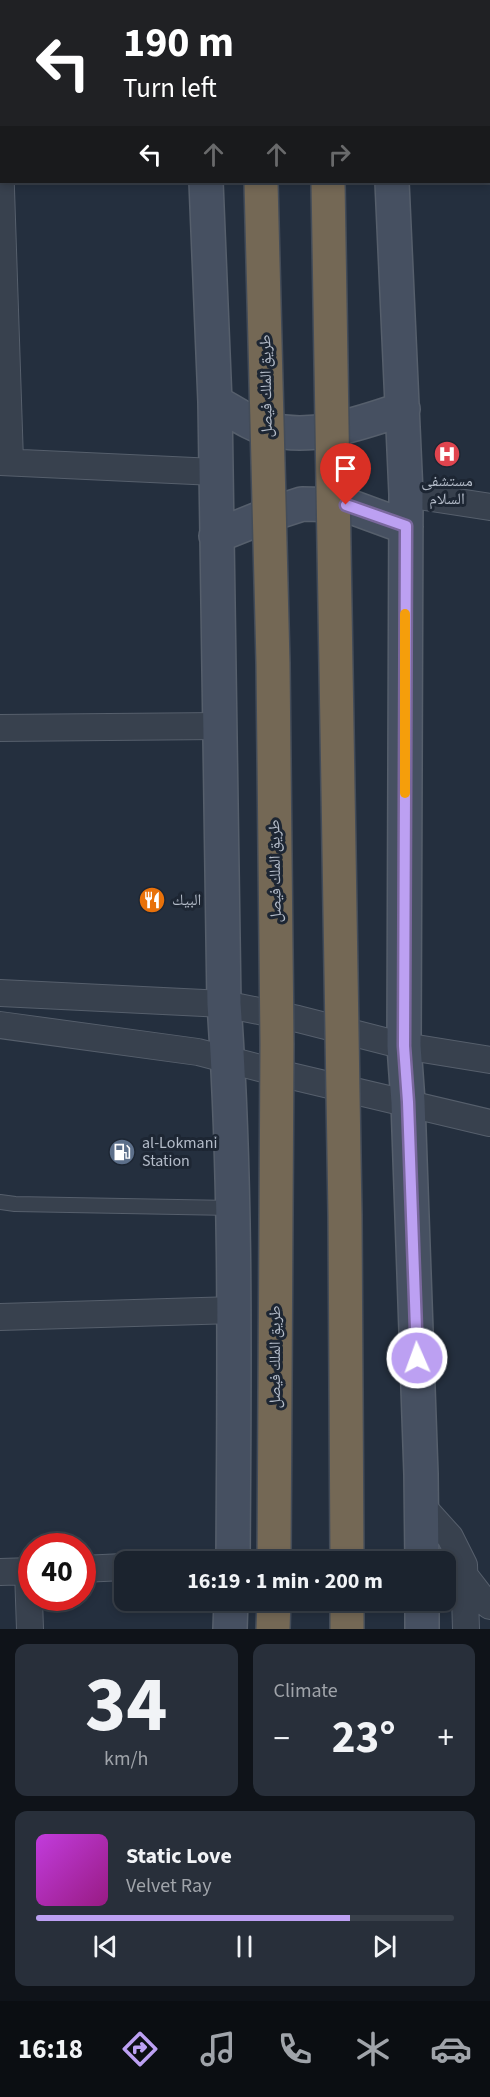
<!DOCTYPE html>
<html lang="en">
<head>
<meta charset="utf-8">
<style>
	:root { --surface:#1b232e; --page:#282f3a; --text:#f1f3f6; --muted:#a0a4aa; --line:#39404a; --accent:#bca0f2 }
	body { margin:0; font-family:"Source Sans 3","Noto Naskh Arabic",sans-serif; background:var(--page); color:var(--text); height:100vh; display:flex; flex-direction:column; font-size:22px; white-space:nowrap }
	* { box-sizing:border-box; margin:0 }
	p { font-size:20px; color:var(--muted) }
	.icon { flex:none; width:33px; height:33px; fill:none; stroke:currentColor; stroke-width:2; stroke-linecap:round; stroke-linejoin:round }
	.map { position:relative; height:1629px; overflow:hidden }
	.sheet { display:flex; flex-direction:column; gap:15px; padding:15px; background:#0f1319; flex:1 }
	.sheet>* { flex:none }
	.guide { position:absolute; left:0px; top:0px; width:490px; height:183px; box-shadow:0 3px 9px #0003,0 0 0 2px var(--line); background:#202124; color:#fff; overflow:hidden }
	.speed { position:absolute; left:18px; top:1533px; display:flex; gap:12px; font-size:30px; font-weight:700; text-align:center }
	.speed>* { display:grid; place-content:center; width:78px; height:78px; border-radius:50%; background:var(--surface); box-shadow:0 3px 9px #0003,0 0 0 2px var(--line); line-height:1 }
	.speed .limit { border:9px solid #d22; background:#fff; color:#111 }
	.pin { position:absolute; display:grid; place-items:center; width:51px; height:51px; color:#fff; margin:-62px -26px; border-radius:50% 50% 50% 0; rotate:-45deg; box-shadow:0 0 6px #0007 }
	.pin .icon { rotate:45deg }
	.me { position:absolute; width:66px; margin:-33px; rotate:358deg; stroke-linejoin:round; filter:drop-shadow(0 0 4px #0008) }
	.turn { display:flex; align-items:center; gap:21px; height:126px; padding:0 24px; font-size:27px }
	.turn .icon { width:78px; height:78px; stroke-width:2.5 }
	.turn b { display:block; font-size:42px; line-height:51px }
	.lanes { display:flex; align-items:center; height:57px; padding:0 24px; background:#0003; justify-content:center; gap:30px; direction:ltr }
	.lanes .off { opacity:.35 }
	.big { font-size:45px; font-weight:700; line-height:1.1 }
	.sheet .card { flex:1; display:flex; flex-direction:column; justify-content:center; gap:9px; min-width:0; padding:0 21px; border-radius:12px; background:var(--page) }
	.sheet .dial { align-items:center; gap:0 }
	.dial b { font-size:78px; line-height:1 }
	.song { display:flex; align-items:center; gap:18px }
	.cover { width:72px; height:72px; border-radius:9px; background:linear-gradient(135deg,hsl(290 70% 55%),hsl(310 70% 35%)) }
	.played { height:6px; border-radius:3px; background:linear-gradient(90deg,var(--accent) 75%,var(--line) 75%) }
	.keys { display:flex; justify-content:space-around; direction:ltr }
	.heat { display:flex; justify-content:space-between; align-items:center; font-size:33px; direction:ltr }
	.sheet .tiles { flex:1; display:grid; gap:15px; grid-template-columns:1fr 1fr }
	.card:last-child { grid-column:span 2 }
	.trip { position:absolute; left:114px; top:1551px; width:342px; height:60px; border-radius:12px; background:var(--surface); box-shadow:0 3px 9px #0003,0 0 0 2px var(--line); font-weight:700; line-height:60px; text-align:center }
	.tabs { display:flex; height:96px; justify-content:space-around; align-items:center; background:#0b0e12; color:var(--muted) }
	.tabs .icon { width:42px; height:42px }
	.tabs .selected { color:var(--accent) }
	.tabs b { font-size:27px; color:var(--text) }
	.map>svg:first-child { display:block }
	.lines { fill:none; stroke-linecap:round; stroke-linejoin:round }
	.lane-casing { stroke:#565f6c; stroke-width:16 }
	.street-casing { stroke:#565f6c; stroke-width:28 }
	.secondary-casing { stroke:#565f6c; stroke-width:36 }
	.highway-casing { stroke:#434c59; stroke-width:36 }
	.lane { stroke:#38414e; stroke-width:14 }
	.street { stroke:#38414e; stroke-width:26 }
	.secondary { stroke:#465061; stroke-width:33 }
	.highway { stroke:#746855; stroke-width:33 }
	.highway-bridge-casing { stroke:#434c59; stroke-width:36; stroke-linecap:butt }
	.highway-bridge { stroke:#746855; stroke-width:33 }
	.route-casing { stroke:#7a689d; stroke-width:15 }
	.route { stroke:#bca0f2; stroke-width:10 }
	.slow { stroke:#f59e0b; stroke-width:10 }
	.labels { text-anchor:middle; dominant-baseline:central; stroke-width:6; stroke-linejoin:round; paint-order:stroke }
	.street-label { font-size:16px; fill:#b4bcc9; stroke:#1d2633 }
	.poi-label { font-size:16px; fill:#b4bcc9; stroke:#1d2633; text-anchor:start }
</style>
</head>
<body>
<div class="map">
<svg width="490" height="1629" viewBox="0 0 490 1629">
	<rect width="100%" height="100%" fill="#242f3e"/>
	<g class="lines">
		<defs>
			<path id="lane" d="M0,1202l15,2 217,4"/>
			<path id="street" d="M0,159l10,302
				M0,462l215,10
				M406,494l84,13
				M0,728l218,-2
				M0,993l224,11 74,15 106,27 86,14
				M0,1025l198,27 93,24 199,47
				M0,1317l235,-7
				M421,1505l29,32 14,28 2,64
				M82,1569l42,-2
				M28,1571l2,58
				M0,1572l32,-1
				M465,1576l20,26 5,4"/>
			<path id="secondary" d="M199,0v2
				M384,0v2
				M206,182l9,220 9,602c13,185 10,372 9,558
				M392,182l14,312 -2,552 4,56 13,372 1,88
				M215,402c16,8 36,23 53,27 46,12 92,-6 135,-20
				M216,536l55,-22 31,-10 44,1 60,22
				M422,1600v29
				M230,1629l1,-29"/>
			<path id="highway" d="M257,0v2
				M325,0v2
				M347,1600v29
				M273,1629l1,-29"/>
		</defs>
		<use href="#lane" class="lane-casing"/>
		<use href="#street" class="street-casing"/>
		<use href="#secondary" class="secondary-casing"/>
		<use href="#highway" class="highway-casing"/>
		<use href="#lane" class="lane"/>
		<use href="#street" class="street"/>
		<use href="#secondary" class="secondary"/>
		<use href="#highway" class="highway"/>
		<defs>
			<path id="highway-bridge" d="M261,182l12,481 4,381 -3,518
				M328,182l17,1033 2,347"/>
		</defs>
		<use href="#highway-bridge" class="highway-bridge-casing"/>
		<use href="#highway-bridge" class="highway-bridge"/>
	</g>
	<g class="lines">
		<defs>
			<path id="route" d="M346,505l60,21 -2,520 4,56 9,256"/>
		</defs>
		<use href="#route" class="route-casing"/>
		<use href="#route" class="route"/>
		<path class="slow" d="M405,793v-179"/>
	</g>
	<defs>
		<symbol id="hospital-disc" viewBox="-11 -11 22 22"><circle r="9.5" fill="#e0444e" stroke="#1d2633"/><path d="M-5-5h3v3.5h4V-5h3V5h-3V1.5h-4V5h-3Z" fill="#fff"/></symbol>
		<symbol id="restaurant-disc" viewBox="-11 -11 22 22"><circle r="9.5" fill="#e8710a" stroke="#1d2633"/><path d="M-5-6h1v4h1v-4h1v4h1v-4h1v5L-1.5 .5V6h-2V.5L-5-1ZM5-6V6H3V1.5H1.5Q1.5-4 5-6Z" fill="#fff"/></symbol>
		<symbol id="fuel-disc" viewBox="-11 -11 22 22"><circle r="9.5" fill="#5c6f8a" stroke="#1d2633"/><path d="M-5.5-6h7V0h2V4h1.3V-2.5L3-4.5l.8-.8L6-3V5H2.5V1h-1V6h-7ZM-4.2-4.7v3.2H.2V-4.7Z" fill="#fff"/></symbol>
	</defs>
	<g fill-rule="evenodd">
		<use href="#hospital-disc" x="432" y="439" width="30" height="30"/>
		<use href="#restaurant-disc" x="137" y="885" width="30" height="30"/>
		<use href="#fuel-disc" x="107" y="1137" width="30" height="30"/>
	</g>
	<g class="labels">
		<g class="street-label">
			<text transform="translate(266 386) rotate(-91)">طريق الملك فيصل</text>
			<text transform="translate(275 871) rotate(-91)">طريق الملك فيصل</text>
			<text transform="translate(275 1357) rotate(-90)">طريق الملك فيصل</text>
		</g>
		<g class="poi-label">
			<text x="447" y="481" text-anchor="middle">مستشفى<tspan x="447" dy="18">السلام</tspan></text>
			<text x="172" y="900">البيك</text>
			<text x="142" y="1143">al-Lokmani<tspan x="142" dy="18">Station</tspan></text>
		</g>
	</g>
</svg>
<div class="speed"><div class="limit">40</div></div>
<div class="pin" style="left:346px;top:505px;background:#d93025"><svg class="icon" aria-label="arrive" viewBox="0 0 24 24"><path d="M6 21V4h12l-3 4 3 4H6"/></svg></div>
<svg class="me" style="left:417px;top:1358px" viewBox="-20 -20 40 40"><circle r="17" fill="#bca0f2" stroke="#fff" stroke-width="3"/><path d="M0-11L8 9 0 5-8 9z" fill="#fff"/></svg>
<div class="trip">16:19 · 1 min · 200 m</div>
<div class="guide">
<div class="turn"><svg class="icon" aria-label="left" viewBox="0 0 24 24"><path d="M17 20v-9H6M10 6l-5 5 5 5"/></svg><div><b>190 m</b>Turn left</div></div>
<div class="lanes"><svg class="icon" aria-label="left" viewBox="0 0 24 24"><path d="M17 20v-9H6M10 6l-5 5 5 5"/></svg><svg class="icon off" aria-label="ahead" viewBox="0 0 24 24"><path d="M12 20V5M6 11l6-6 6 6"/></svg><svg class="icon off" aria-label="ahead" viewBox="0 0 24 24"><path d="M12 20V5M6 11l6-6 6 6"/></svg><svg class="icon off" aria-label="right" viewBox="0 0 24 24"><path d="M7 20v-9h11M14 6l5 5-5 5"/></svg></div>
</div>
</div>
<section class="sheet">
<div class="tiles">
<div class="card dial"><b>34</b><p>km/h</p></div>
<div class="card"><p>Climate</p>
<div class="heat"><a>−</a><b class="big">23°</b><a>+</a></div>
</div>
<div class="card">
<div class="song"><i class="cover"></i><div><b>Static Love</b><p>Velvet Ray</p></div></div>
<div class="played"></div>
<div class="keys"><svg class="icon" aria-label="previous" viewBox="0 0 24 24"><path d="M18 5L8 12l10 7zM5 5v14"/></svg><svg class="icon" aria-label="pause" viewBox="0 0 24 24"><path d="M8 5v14M16 5v14"/></svg><svg class="icon" aria-label="next" viewBox="0 0 24 24"><path d="M6 5l10 7-10 7zM19 5v14"/></svg></div>
</div>
</div>
</section>
<nav class="tabs">
<b>16:18</b>
<svg class="icon selected" aria-label="directions" viewBox="0 0 24 24"><path d="M12 3l9 9-9 9-9-9zM9 14v-3h6M13 9l2 2-2 2"/></svg>
<svg class="icon" aria-label="music" viewBox="0 0 24 24"><path d="M9 18V5l10-2v13"/><circle cx="6" cy="18" r="3"/><circle cx="16" cy="16" r="3"/></svg>
<svg class="icon" aria-label="phone" viewBox="0 0 24 24"><path d="M5 4h4l2 5-3 2q2 4 5 5l2-3 5 2v4C11 20 4 13 5 4z"/></svg>
<svg class="icon" aria-label="climate" viewBox="0 0 24 24"><path d="M12 3v18M4 7l16 10M4 17L20 7"/></svg>
<svg class="icon" aria-label="car" viewBox="0 0 24 24"><path d="M5 17H2v-5l4-1 3-4h7l3 4 3 1v5h-3M9 17h6M6 11h13"/><circle cx="7" cy="17" r="2"/><circle cx="17" cy="17" r="2"/></svg>
</nav>
</body>
</html>
